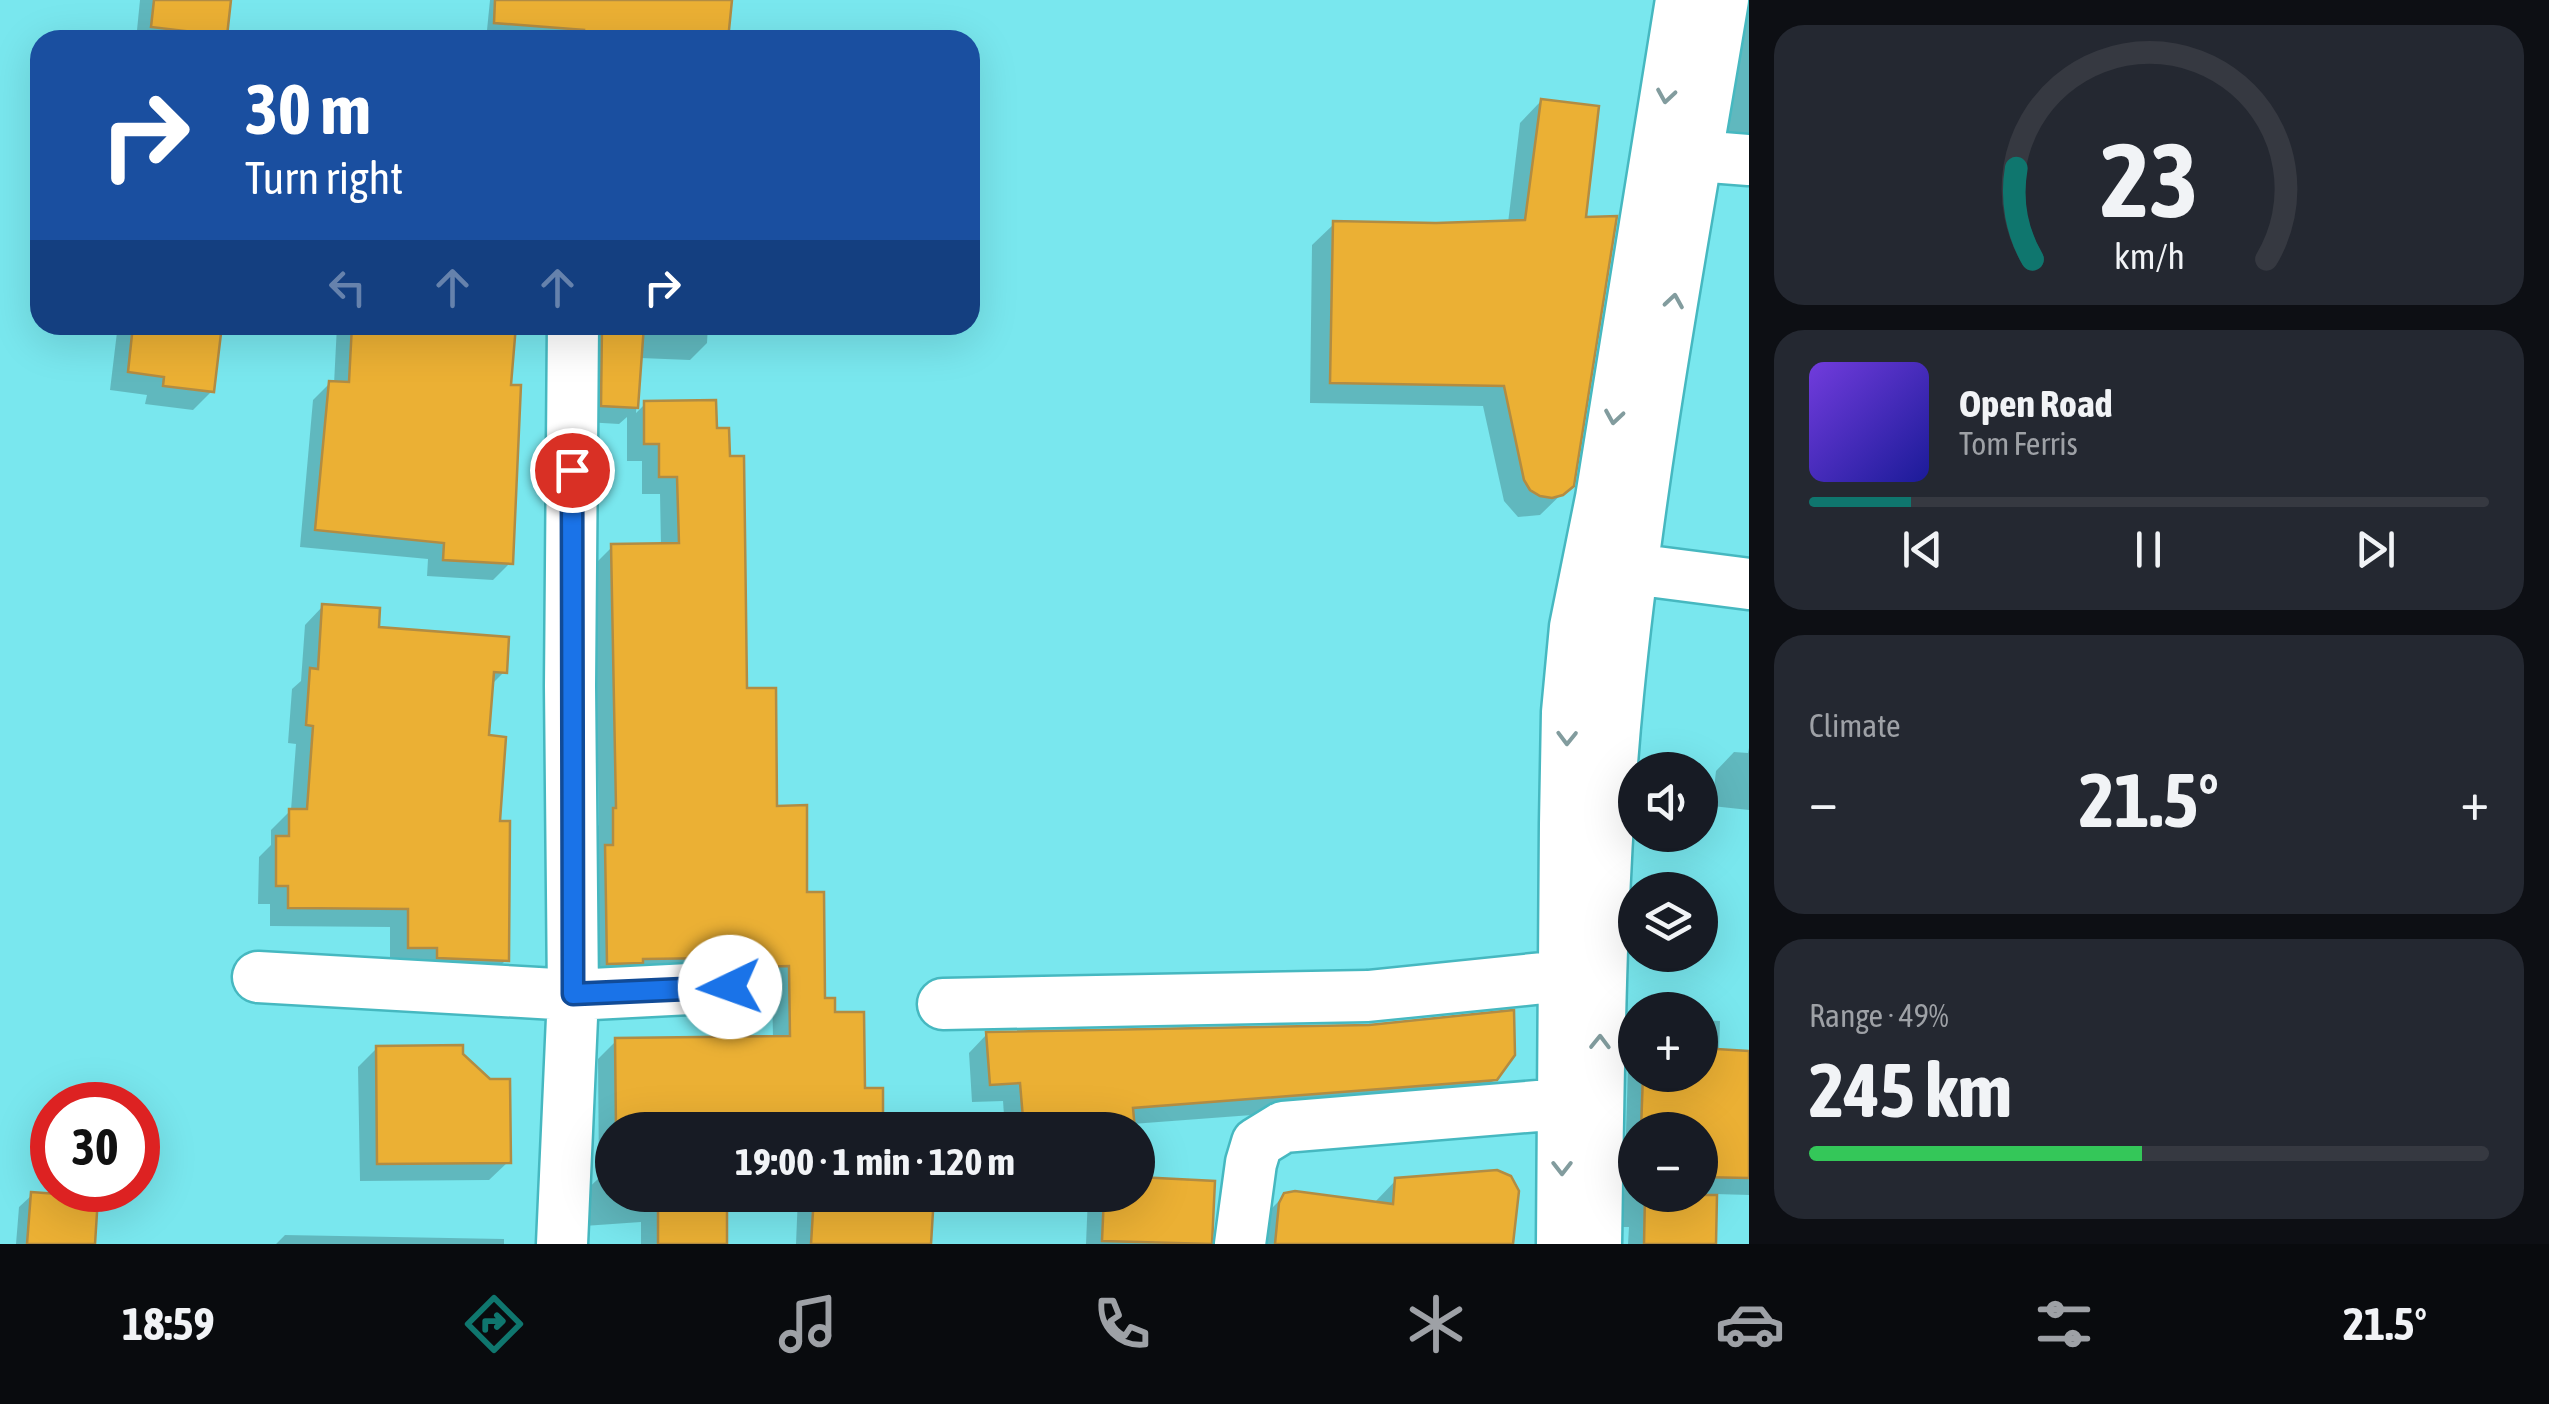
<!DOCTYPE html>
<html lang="en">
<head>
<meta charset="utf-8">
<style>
	:root { --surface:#171b24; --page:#242831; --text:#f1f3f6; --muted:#9ea1a6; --line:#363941; --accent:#0f766e }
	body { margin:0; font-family:"Asap Condensed",sans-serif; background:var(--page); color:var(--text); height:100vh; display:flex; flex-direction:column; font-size:38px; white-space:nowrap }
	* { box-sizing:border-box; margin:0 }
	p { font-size:32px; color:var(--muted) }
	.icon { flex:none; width:55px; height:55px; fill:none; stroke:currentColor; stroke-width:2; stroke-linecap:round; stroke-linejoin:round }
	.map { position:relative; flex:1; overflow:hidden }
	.details { display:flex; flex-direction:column; gap:25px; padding:25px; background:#0d0f14; width:800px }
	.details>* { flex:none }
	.guide { position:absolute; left:30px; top:30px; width:950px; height:305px; border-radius:30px; box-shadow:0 10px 40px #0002; background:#1a4fa0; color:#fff; overflow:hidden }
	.fabs { position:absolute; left:1618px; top:752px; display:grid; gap:20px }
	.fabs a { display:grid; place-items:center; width:100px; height:100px; border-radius:50%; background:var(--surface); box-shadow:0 10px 40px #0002; font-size:50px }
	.speed { position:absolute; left:30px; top:1082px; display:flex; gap:20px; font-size:50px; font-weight:700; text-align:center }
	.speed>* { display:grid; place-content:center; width:130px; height:130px; border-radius:50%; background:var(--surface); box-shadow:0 10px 40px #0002; line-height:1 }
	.speed .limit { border:15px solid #d22; background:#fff; color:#111 }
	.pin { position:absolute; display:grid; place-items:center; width:85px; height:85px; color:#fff; margin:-42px; border:5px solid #fff; border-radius:50%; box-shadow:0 2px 10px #0007 }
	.me { position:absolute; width:110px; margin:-55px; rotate:267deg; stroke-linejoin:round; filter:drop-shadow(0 0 8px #0008) }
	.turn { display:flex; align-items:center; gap:35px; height:210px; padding:0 50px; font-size:45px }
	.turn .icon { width:130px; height:130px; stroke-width:2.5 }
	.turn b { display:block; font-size:70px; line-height:85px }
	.lanes { display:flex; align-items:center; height:95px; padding:0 50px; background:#0003; justify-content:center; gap:50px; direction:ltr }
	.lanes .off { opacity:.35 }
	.big { font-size:75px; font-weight:700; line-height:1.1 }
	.details .tile { flex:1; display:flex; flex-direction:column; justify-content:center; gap:15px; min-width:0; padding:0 35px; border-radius:30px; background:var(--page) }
	.details .dial { align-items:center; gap:0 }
	.dial svg { height:260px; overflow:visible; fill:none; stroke:var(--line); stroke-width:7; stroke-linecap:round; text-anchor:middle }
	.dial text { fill:var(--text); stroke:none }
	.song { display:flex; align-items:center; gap:30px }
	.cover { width:120px; height:120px; border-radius:15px; background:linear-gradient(135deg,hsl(260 70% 55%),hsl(240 70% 35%)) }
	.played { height:10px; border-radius:5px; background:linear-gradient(90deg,var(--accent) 15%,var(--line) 15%) }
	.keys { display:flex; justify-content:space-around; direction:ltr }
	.heat { display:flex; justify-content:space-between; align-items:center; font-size:55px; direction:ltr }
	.charge { height:15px; border-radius:8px; background:linear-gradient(90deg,#34c759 49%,var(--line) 0) }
	.trip { position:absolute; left:595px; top:1112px; width:560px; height:100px; border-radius:50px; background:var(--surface); box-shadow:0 10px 40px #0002; font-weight:700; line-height:100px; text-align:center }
	.menu { display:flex; height:160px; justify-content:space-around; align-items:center; background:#090b0e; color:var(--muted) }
	.menu .icon { width:70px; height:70px }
	.menu .active { color:var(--accent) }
	.menu b { font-size:45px; color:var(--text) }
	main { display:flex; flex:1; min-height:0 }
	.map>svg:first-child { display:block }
	.shadow { fill:#0003; fill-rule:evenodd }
	.building { fill:#ebb034; stroke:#b28c43; stroke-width:2.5 }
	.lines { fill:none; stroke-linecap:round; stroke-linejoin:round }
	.minor-casing { stroke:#46b8c0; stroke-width:55 }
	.minor { stroke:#fff; stroke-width:50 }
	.oneway { stroke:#829c9e }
	.route-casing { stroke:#114b97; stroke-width:25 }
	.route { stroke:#1a73e8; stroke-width:18 }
</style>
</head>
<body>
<main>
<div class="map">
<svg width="1749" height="1244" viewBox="0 0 1749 1244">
	<rect width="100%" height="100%" fill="#79e7ee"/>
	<path class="shadow" d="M140,0h89l-5,40h-88z
		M490,0h239l-4,40h-239z
		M1739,0h10v155l-24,-3z
		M1541,101l42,119 -12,265 -31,30 -22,2 -14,-16 -21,-95 -173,-3 2,-158 22,-21 174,-1 12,-100z
		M124,325h95l-7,66 -19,19 -48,-6 2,-9 -37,-5 7,-58z
		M337,325h177l-6,62 2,176 -17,17 -66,-4 1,-17 -128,-12 13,-147 17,-17 4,1z
		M587,325h121l-1,18 -17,17 -50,-2 -4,55 9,-9 69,-1 30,288 31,117 30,87 18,105 9,15 31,76 18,25h16v14h-285v65h113v49h-84v-22l-57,4 -3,-31 18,-17 -1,-119 18,-18 157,-2 -1,-56 -182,-2 6,-153 3,-3 -5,-260 18,-18 49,-1 -1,-52h-18v-33h-15v-44l-8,7 -34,-2z
		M323,606l53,24 128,42 -14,14 -4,51 11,87 9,136 -19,19 -97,-13v-39l-120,-1v-22h-12l1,-47 12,-12v-15l20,-20 5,-66 -8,-1 4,-54 9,-8 4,-56z
		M1749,748v62l-37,-4 4,-35 18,-19 14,1z
		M1700,1020l20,1 -1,31 30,1v142l-34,-1 -2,50h-85l1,-17h-6l6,-191 6,-6v45h65zM1635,1130h65v65h-65z
		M987,1034l508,45 -19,19 -344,26v6h-127l-2,-29 -31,1 -3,-49z
		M377,1048l84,7 47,107 -19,18 -129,1 -2,-114z
		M1138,1180l75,3 -4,61h-123l2,-49h50z
		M1396,1180l115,64h-254l6,-27 22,-22 90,7z
		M32,1195l60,49h-76l3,-37z
		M798,1195h134l-3,49h-133z
		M285,1235l219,4v5h-228z"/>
	<path class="building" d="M154,0h77l-4,36 -76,-9z
		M495,0h237l-4,40h-145l1,-10 -90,-7z
		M1541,99l58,7 -13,111 31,-1 -43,270 -11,9 -11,3 -12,-2 -10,-6 -6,-10 -20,-94 -174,-3 3,-162 103,2 89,-3z
		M133,325h89l-8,67 -51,-6 1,-9 -36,-5z
		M352,325h164l-5,60h10l-8,179 -70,-4 1,-17 -129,-13 14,-149 20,1z
		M602,325h42l-6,83 -37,-2z
		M716,400l1,28h12l1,28h14l3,232h29l1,118 30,-1v87h17l1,106h10v14h29l1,76h18v42h-267l-1,-92 175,-2 -1,-70 -41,1 -7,-6 -23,-3 -75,1v4l-36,1 -2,-119h8v-37h3l-5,-264 68,-1 -2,-66h-18v-33h-15v-43z
		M322,604l58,4 -1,19 130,10 -2,36 -13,-1 -5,63 17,2 -6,84h10l-1,140 -72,-3v-10h-29v-39l-120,-1v-22h-12v-50h13v-27h18l6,-83 -7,-1 4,-57 8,1z
		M1514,1010l1,45 -18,25 -364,28 2,22h-111l-4,-47 -30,2 -4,-53 383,-7z
		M463,1045v9l27,25h20l1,84 -134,1 -1,-118z
		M1700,1048l49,3v127l-49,-1v-47h-59l2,-55h57z
		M1497,1170l14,6 8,15 -6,53h-238l4,-41 5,-10 11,-2 98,13 2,-26z
		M1138,1177l77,4 -3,63 -110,-3 2,-46h34z
		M31,1192l67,5 -3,47h-68z
		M658,1195h69v49h-69z
		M814,1195h120l-3,49h-120z
		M1645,1195h72l-1,49h-72z"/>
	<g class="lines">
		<defs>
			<path id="minor" d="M1697,156l52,4
				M1633,569l116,15
				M258,977l315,18 156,-8
				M943,1004l425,-8 195,-20
				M562,1244l11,-249 -3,-309 3,-361
				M1240,1244l11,-81 6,-20 26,-16 279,-23
				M1562,1244l3,-420 2,-112 8,-85 26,-129 80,-498
				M1596,1244c3,-184 4,-367 22,-550 23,-233 67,-464 105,-694"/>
		</defs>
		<use href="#minor" class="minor-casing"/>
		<use href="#minor" class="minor"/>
	</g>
	<defs><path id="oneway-chevron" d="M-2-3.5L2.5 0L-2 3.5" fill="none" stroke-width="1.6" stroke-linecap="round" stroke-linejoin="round" transform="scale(2.5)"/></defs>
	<g class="oneway">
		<use href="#oneway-chevron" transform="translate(1666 96) rotate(99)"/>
		<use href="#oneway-chevron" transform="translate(1674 301) rotate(-81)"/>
		<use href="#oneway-chevron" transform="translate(1614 417) rotate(99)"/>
		<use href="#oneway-chevron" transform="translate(1567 738) rotate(91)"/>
		<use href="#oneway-chevron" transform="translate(1600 1042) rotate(-89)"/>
		<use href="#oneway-chevron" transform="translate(1562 1168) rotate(90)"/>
	</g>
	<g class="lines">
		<defs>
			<path id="route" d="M572,470l1,524 157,-7"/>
		</defs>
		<use href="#route" class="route-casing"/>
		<use href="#route" class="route"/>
	</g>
</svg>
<div class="fabs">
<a><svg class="icon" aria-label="sound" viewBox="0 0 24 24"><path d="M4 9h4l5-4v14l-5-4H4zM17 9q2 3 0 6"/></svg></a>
<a><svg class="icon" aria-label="layers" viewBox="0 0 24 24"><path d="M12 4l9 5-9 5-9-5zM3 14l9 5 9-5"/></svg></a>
<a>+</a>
<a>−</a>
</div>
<div class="speed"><div class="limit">30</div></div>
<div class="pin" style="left:572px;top:470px;background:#d93025"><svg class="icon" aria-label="arrive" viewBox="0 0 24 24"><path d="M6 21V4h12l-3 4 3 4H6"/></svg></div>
<svg class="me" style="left:730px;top:987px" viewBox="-20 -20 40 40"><circle r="19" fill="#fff"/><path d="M0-13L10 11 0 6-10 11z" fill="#1a73e8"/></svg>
<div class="trip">19:00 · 1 min · 120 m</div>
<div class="guide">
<div class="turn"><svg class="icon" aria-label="right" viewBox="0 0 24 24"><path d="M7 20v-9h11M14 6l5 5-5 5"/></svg><div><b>30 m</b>Turn right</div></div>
<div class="lanes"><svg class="icon off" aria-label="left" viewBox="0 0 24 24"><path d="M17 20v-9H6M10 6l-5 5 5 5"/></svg><svg class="icon off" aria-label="ahead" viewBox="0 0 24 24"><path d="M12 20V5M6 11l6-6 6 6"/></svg><svg class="icon off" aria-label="ahead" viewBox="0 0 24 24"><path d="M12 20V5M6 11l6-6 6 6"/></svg><svg class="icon" aria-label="right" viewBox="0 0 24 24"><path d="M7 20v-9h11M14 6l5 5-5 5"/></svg></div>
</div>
</div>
<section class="details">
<div class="tile dial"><svg viewBox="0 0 100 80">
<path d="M14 69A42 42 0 1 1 86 69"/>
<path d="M14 69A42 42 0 0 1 9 41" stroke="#0f766e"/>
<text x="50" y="56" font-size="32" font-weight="700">23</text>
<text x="50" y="72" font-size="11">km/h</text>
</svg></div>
<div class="tile">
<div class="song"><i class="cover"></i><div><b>Open Road</b><p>Tom Ferris</p></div></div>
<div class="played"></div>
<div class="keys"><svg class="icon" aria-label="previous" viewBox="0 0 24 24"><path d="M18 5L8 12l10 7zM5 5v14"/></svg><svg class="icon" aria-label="pause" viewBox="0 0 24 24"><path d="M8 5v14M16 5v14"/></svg><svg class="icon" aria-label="next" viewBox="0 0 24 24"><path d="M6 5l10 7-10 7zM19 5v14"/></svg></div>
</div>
<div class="tile"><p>Climate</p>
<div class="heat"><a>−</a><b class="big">21.5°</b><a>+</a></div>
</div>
<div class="tile"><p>Range · 49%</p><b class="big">245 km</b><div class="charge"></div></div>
</section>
</main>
<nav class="menu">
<b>18:59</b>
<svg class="icon active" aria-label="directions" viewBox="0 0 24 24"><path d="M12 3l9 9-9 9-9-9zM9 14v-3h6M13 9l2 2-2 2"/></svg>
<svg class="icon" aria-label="music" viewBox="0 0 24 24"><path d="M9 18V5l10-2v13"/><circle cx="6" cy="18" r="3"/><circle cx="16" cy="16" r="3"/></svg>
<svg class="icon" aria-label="phone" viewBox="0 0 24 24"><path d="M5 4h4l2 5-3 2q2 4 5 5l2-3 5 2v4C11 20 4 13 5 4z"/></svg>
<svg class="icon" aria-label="climate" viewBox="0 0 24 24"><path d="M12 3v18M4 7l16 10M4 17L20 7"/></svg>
<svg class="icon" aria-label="car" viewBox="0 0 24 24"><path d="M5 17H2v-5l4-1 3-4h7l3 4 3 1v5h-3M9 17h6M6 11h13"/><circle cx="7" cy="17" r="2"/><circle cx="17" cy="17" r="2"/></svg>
<svg class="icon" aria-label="filters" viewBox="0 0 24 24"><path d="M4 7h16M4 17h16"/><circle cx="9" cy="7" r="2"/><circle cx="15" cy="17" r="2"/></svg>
<b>21.5°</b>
</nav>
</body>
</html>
